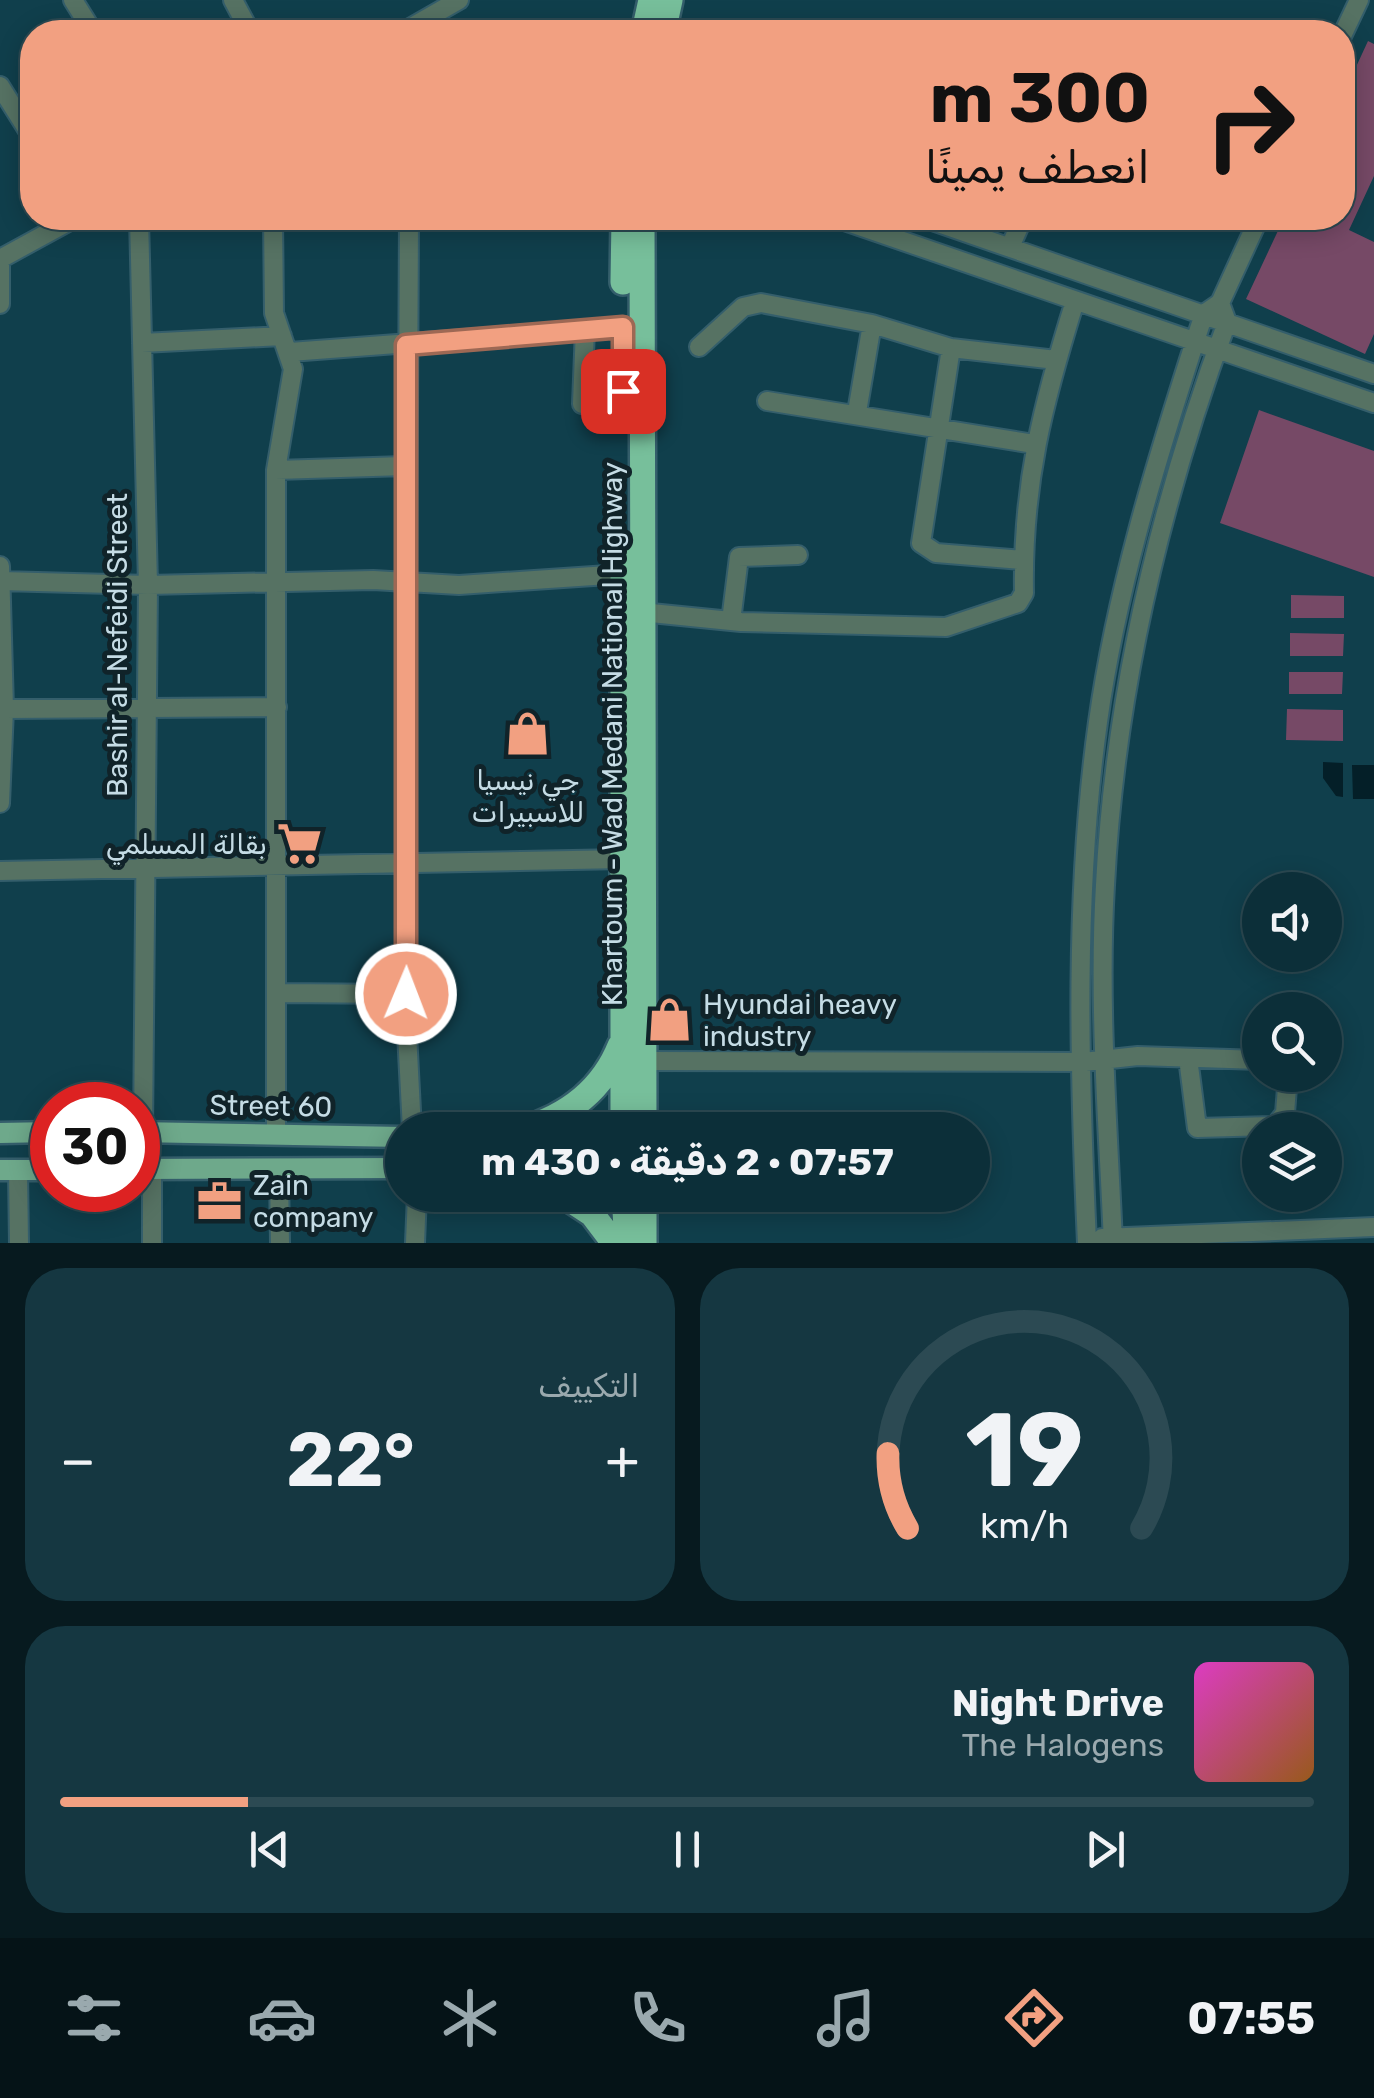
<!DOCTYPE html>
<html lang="ar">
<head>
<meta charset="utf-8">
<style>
	:root { --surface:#0c2f39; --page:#153741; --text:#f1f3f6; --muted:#9aa9ae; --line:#2c4a53; --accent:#f2a081 }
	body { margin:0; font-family:Rubik,Vazirmatn,sans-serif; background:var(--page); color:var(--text); direction:rtl; height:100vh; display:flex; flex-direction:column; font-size:38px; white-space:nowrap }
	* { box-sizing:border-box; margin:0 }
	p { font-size:32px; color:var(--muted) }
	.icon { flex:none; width:55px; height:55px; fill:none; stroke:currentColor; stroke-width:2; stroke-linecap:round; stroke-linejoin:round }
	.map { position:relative; height:1243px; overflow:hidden; direction:ltr }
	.details { display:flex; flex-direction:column; gap:25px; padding:25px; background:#071a1f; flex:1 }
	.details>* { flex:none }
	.guide { position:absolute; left:20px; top:20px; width:1335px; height:210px; border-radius:40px; box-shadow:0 5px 25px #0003,0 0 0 2px var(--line); direction:rtl; background:#f2a081; color:#111; overflow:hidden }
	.buttons { position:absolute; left:1242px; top:872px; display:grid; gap:20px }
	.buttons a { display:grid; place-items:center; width:100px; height:100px; border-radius:50%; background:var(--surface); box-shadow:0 5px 25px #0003,0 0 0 2px var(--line); font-size:50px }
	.speed { position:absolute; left:30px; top:1082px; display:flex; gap:20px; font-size:50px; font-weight:700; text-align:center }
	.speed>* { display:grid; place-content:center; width:130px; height:130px; border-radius:50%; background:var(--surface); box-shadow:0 5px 25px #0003,0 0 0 2px var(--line); line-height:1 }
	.speed .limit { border:15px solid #d22; background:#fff; color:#111 }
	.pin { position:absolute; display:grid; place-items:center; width:85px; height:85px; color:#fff; margin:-42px; border-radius:20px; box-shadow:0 5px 15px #0006 }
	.me { position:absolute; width:110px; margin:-55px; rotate:1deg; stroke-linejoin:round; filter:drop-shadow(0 0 8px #0008) }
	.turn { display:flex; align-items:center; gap:35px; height:210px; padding:0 40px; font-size:45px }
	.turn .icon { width:130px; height:130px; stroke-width:2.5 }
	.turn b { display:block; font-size:70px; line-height:85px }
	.big { font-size:75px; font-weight:700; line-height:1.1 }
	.details .tile { flex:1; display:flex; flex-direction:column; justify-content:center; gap:15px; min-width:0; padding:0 35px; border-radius:40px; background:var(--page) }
	.details .dial { align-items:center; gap:0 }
	.dial svg { height:260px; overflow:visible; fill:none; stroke:var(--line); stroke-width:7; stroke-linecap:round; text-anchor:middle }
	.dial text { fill:var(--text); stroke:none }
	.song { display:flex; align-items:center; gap:30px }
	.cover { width:120px; height:120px; border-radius:15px; background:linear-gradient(135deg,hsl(310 70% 55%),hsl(30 70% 35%)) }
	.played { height:10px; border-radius:5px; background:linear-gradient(90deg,var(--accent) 15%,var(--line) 15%) }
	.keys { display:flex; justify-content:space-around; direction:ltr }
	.heat { display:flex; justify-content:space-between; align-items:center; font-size:55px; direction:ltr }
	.details .tiles { flex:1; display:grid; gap:25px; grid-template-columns:1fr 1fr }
	.tile:last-child { grid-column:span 2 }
	.trip { position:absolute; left:385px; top:1112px; width:605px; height:100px; border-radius:50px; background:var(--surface); box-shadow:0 5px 25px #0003,0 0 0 2px var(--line); font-weight:700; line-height:100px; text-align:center; direction:rtl }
	.tabs { display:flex; height:160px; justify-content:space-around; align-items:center; background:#051317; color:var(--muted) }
	.tabs .icon { width:70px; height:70px }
	.tabs .current { color:var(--accent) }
	.tabs b { font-size:45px; color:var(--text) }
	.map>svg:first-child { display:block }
	.green { fill:#764966 }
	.water { fill:#041f28 }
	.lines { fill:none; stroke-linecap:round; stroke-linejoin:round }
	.minor-casing { stroke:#345e6b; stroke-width:22 }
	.major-casing { stroke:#345e6b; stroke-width:25 }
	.highway-casing { stroke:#345e6b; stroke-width:30 }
	.minor { stroke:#567263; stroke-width:18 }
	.major { stroke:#6ea98b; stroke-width:20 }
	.highway { stroke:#77bf9b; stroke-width:25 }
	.route-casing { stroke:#9d6854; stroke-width:25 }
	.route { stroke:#f2a081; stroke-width:18 }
	.labels { text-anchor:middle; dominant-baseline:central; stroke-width:10; stroke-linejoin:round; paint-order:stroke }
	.street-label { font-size:28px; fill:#c5dce5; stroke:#102329 }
	.poi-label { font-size:28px; fill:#c5dce5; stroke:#102329; text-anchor:start }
</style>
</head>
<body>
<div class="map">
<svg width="1374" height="1243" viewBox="0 0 1374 1243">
	<rect width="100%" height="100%" fill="#103f4c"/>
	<path class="green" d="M1368,41l6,3v132l-25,54 25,12v92l-9,20 -119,-55 38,-81h58l1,-123z
		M1259,410l115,41v126l-154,-54z
		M1291,595l53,1v22h-53z
		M1290,633l54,1 -1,22h-53z
		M1289,672h54l-1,22h-53z
		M1287,709l56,1v31l-57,-1z"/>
	<path class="water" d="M1323,762l20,1v34l-7,-1 -13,-18z
		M1352,765h22v34h-21z"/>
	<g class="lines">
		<defs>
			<path id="minor" d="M73,0l20,32
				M233,0l17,32
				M403,32l56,-32
				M1342,36l17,-36
				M0,86l32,51
				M139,218l9,367 -5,547
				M273,218l1,95 19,56 -17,101v663
				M409,218l-4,776 7,136
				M836,218l538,185
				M924,218l450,156
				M1010,247l13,-29
				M0,258v46
				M0,259l75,-41
				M142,343l140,-7
				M699,347l44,-40 18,-4 111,21 79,24 105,12
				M951,348l-30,195 15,10 87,7
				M290,352l333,-25
				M767,401l267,43
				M582,404l3,-75
				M857,412l15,-88
				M276,470l129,-4
				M0,566l4,143 -4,94
				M1,581l147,4 225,-5 86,5 164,-11
				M641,612l100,10 205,5 72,-24 6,-10c-2,-109 19,-190 51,-292
				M731,621l8,-64 59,-2
				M4,709l273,-2
				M0,871l623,-12
				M277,993l128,1
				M1188,1058l9,70 78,-2 10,-13 3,-38
				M643,1061l440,1 55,-6 122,4
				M152,1168v75
				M18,1170l1,73
				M279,1170l1,73
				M1102,1238l272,-11
				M415,1243l2,-48
				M1087,1243c-8,-173 -13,-349 11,-521 18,-130 57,-257 97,-381l9,-27 16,-11 39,-85
				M1113,1243c-5,-119 -15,-239 -8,-358 10,-194 55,-382 122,-563l-7,-19"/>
			<path id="major" d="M138,1132l264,5
				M0,1133l52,-1
				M138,1169l264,-1
				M0,1170h52"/>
			<path id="highway" d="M644,32l7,-32
				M663,32l7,-32
				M642,218l2,912
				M623,282l1,-64
				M623,547v583
				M521,1130c45,-13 81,-39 99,-84
				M563,1195l29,19 22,29
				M624,1195l3,48
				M644,1195v48"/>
		</defs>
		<use href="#minor" class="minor-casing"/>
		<use href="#major" class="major-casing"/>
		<use href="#highway" class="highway-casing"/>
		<use href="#minor" class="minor"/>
		<use href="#major" class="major"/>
		<use href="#highway" class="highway"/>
	</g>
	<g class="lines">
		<defs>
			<path id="route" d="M406,994v-649l217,-18v64"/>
		</defs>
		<use href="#route" class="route-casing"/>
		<use href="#route" class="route"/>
	</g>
	<defs>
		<symbol id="shop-bare" viewBox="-9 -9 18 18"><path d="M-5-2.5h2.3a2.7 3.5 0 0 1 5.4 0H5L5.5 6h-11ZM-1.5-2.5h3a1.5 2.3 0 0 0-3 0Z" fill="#f2a081" stroke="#102329" stroke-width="2.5" paint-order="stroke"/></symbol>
		<symbol id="supermarket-bare" viewBox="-9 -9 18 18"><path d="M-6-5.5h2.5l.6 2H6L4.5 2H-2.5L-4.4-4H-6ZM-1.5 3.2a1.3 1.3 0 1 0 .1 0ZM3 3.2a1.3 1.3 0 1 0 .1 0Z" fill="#f2a081" stroke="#102329" stroke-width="2.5" paint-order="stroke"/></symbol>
		<symbol id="office-bare" viewBox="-9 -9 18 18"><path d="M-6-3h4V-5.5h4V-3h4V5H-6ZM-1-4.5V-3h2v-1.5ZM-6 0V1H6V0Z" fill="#f2a081" stroke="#102329" stroke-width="2.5" paint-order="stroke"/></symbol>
	</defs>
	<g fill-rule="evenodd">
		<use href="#shop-bare" x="496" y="702" width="63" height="63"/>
		<use href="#supermarket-bare" x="268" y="812" width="63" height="63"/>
		<use href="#shop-bare" x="638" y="988" width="63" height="63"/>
		<use href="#office-bare" x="188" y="1170" width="63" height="63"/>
	</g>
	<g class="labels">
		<g class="street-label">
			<text transform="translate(117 645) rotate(-90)">Bashir al-Nefeidi Street</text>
			<text transform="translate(612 734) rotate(-90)">Khartoum - Wad Medani National Highway</text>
			<text transform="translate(271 1106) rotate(1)">Street 60</text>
		</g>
		<g class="poi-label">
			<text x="528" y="780" text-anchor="middle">جي نيسيا<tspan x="528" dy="32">للاسبيرات</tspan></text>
			<text x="267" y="844" text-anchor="end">بقالة المسلمي</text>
			<text x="703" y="1004">Hyundai heavy<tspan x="703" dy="32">industry</tspan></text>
			<text x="253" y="1185">Zain<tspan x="253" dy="32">company</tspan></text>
		</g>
	</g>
</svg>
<div class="buttons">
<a><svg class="icon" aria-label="sound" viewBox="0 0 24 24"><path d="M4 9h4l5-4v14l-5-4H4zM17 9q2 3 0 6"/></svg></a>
<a><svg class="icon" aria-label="search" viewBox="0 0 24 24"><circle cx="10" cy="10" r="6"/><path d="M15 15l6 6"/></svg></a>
<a><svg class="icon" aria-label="layers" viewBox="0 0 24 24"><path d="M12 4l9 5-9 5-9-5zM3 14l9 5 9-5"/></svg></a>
</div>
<div class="speed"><div class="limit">30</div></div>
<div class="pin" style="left:623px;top:391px;background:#d93025"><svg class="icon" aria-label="arrive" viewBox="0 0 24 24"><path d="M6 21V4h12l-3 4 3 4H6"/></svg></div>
<svg class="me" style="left:406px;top:994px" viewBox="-20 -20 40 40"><circle r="17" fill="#f2a081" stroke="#fff" stroke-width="3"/><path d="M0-11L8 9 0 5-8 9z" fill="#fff"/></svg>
<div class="trip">07:57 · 2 دقيقة · 430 m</div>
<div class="guide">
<div class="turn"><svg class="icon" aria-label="right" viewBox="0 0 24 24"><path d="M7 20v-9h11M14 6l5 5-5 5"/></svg><div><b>300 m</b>انعطف يمينًا</div></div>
</div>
</div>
<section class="details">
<div class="tiles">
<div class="tile dial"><svg viewBox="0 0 100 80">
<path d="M14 69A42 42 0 1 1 86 69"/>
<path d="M14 69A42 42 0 0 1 8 46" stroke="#f2a081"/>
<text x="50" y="56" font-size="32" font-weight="700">19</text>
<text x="50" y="72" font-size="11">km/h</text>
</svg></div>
<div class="tile"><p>التكييف</p>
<div class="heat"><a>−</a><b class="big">22°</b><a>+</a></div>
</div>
<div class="tile">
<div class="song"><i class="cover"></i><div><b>Night Drive</b><p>The Halogens</p></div></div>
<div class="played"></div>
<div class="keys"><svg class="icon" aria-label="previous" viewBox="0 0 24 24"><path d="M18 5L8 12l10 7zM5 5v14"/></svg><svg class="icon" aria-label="pause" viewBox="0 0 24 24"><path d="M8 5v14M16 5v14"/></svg><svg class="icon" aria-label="next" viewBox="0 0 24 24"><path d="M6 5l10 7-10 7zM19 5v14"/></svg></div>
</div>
</div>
</section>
<nav class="tabs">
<b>07:55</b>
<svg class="icon current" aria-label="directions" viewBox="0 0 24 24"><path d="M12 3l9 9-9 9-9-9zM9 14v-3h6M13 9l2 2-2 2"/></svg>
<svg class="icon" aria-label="music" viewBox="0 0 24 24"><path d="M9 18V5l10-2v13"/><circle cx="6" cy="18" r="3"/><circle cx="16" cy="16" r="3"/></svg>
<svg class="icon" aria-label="phone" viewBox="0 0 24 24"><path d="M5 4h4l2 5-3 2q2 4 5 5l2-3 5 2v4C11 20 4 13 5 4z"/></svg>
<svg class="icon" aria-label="climate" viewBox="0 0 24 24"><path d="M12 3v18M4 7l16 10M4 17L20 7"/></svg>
<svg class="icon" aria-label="car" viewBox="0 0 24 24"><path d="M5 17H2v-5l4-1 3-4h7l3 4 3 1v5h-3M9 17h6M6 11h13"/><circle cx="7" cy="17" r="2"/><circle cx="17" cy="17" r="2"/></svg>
<svg class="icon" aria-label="filters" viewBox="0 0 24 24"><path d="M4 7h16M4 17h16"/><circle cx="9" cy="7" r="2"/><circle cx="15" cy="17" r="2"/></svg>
</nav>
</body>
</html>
